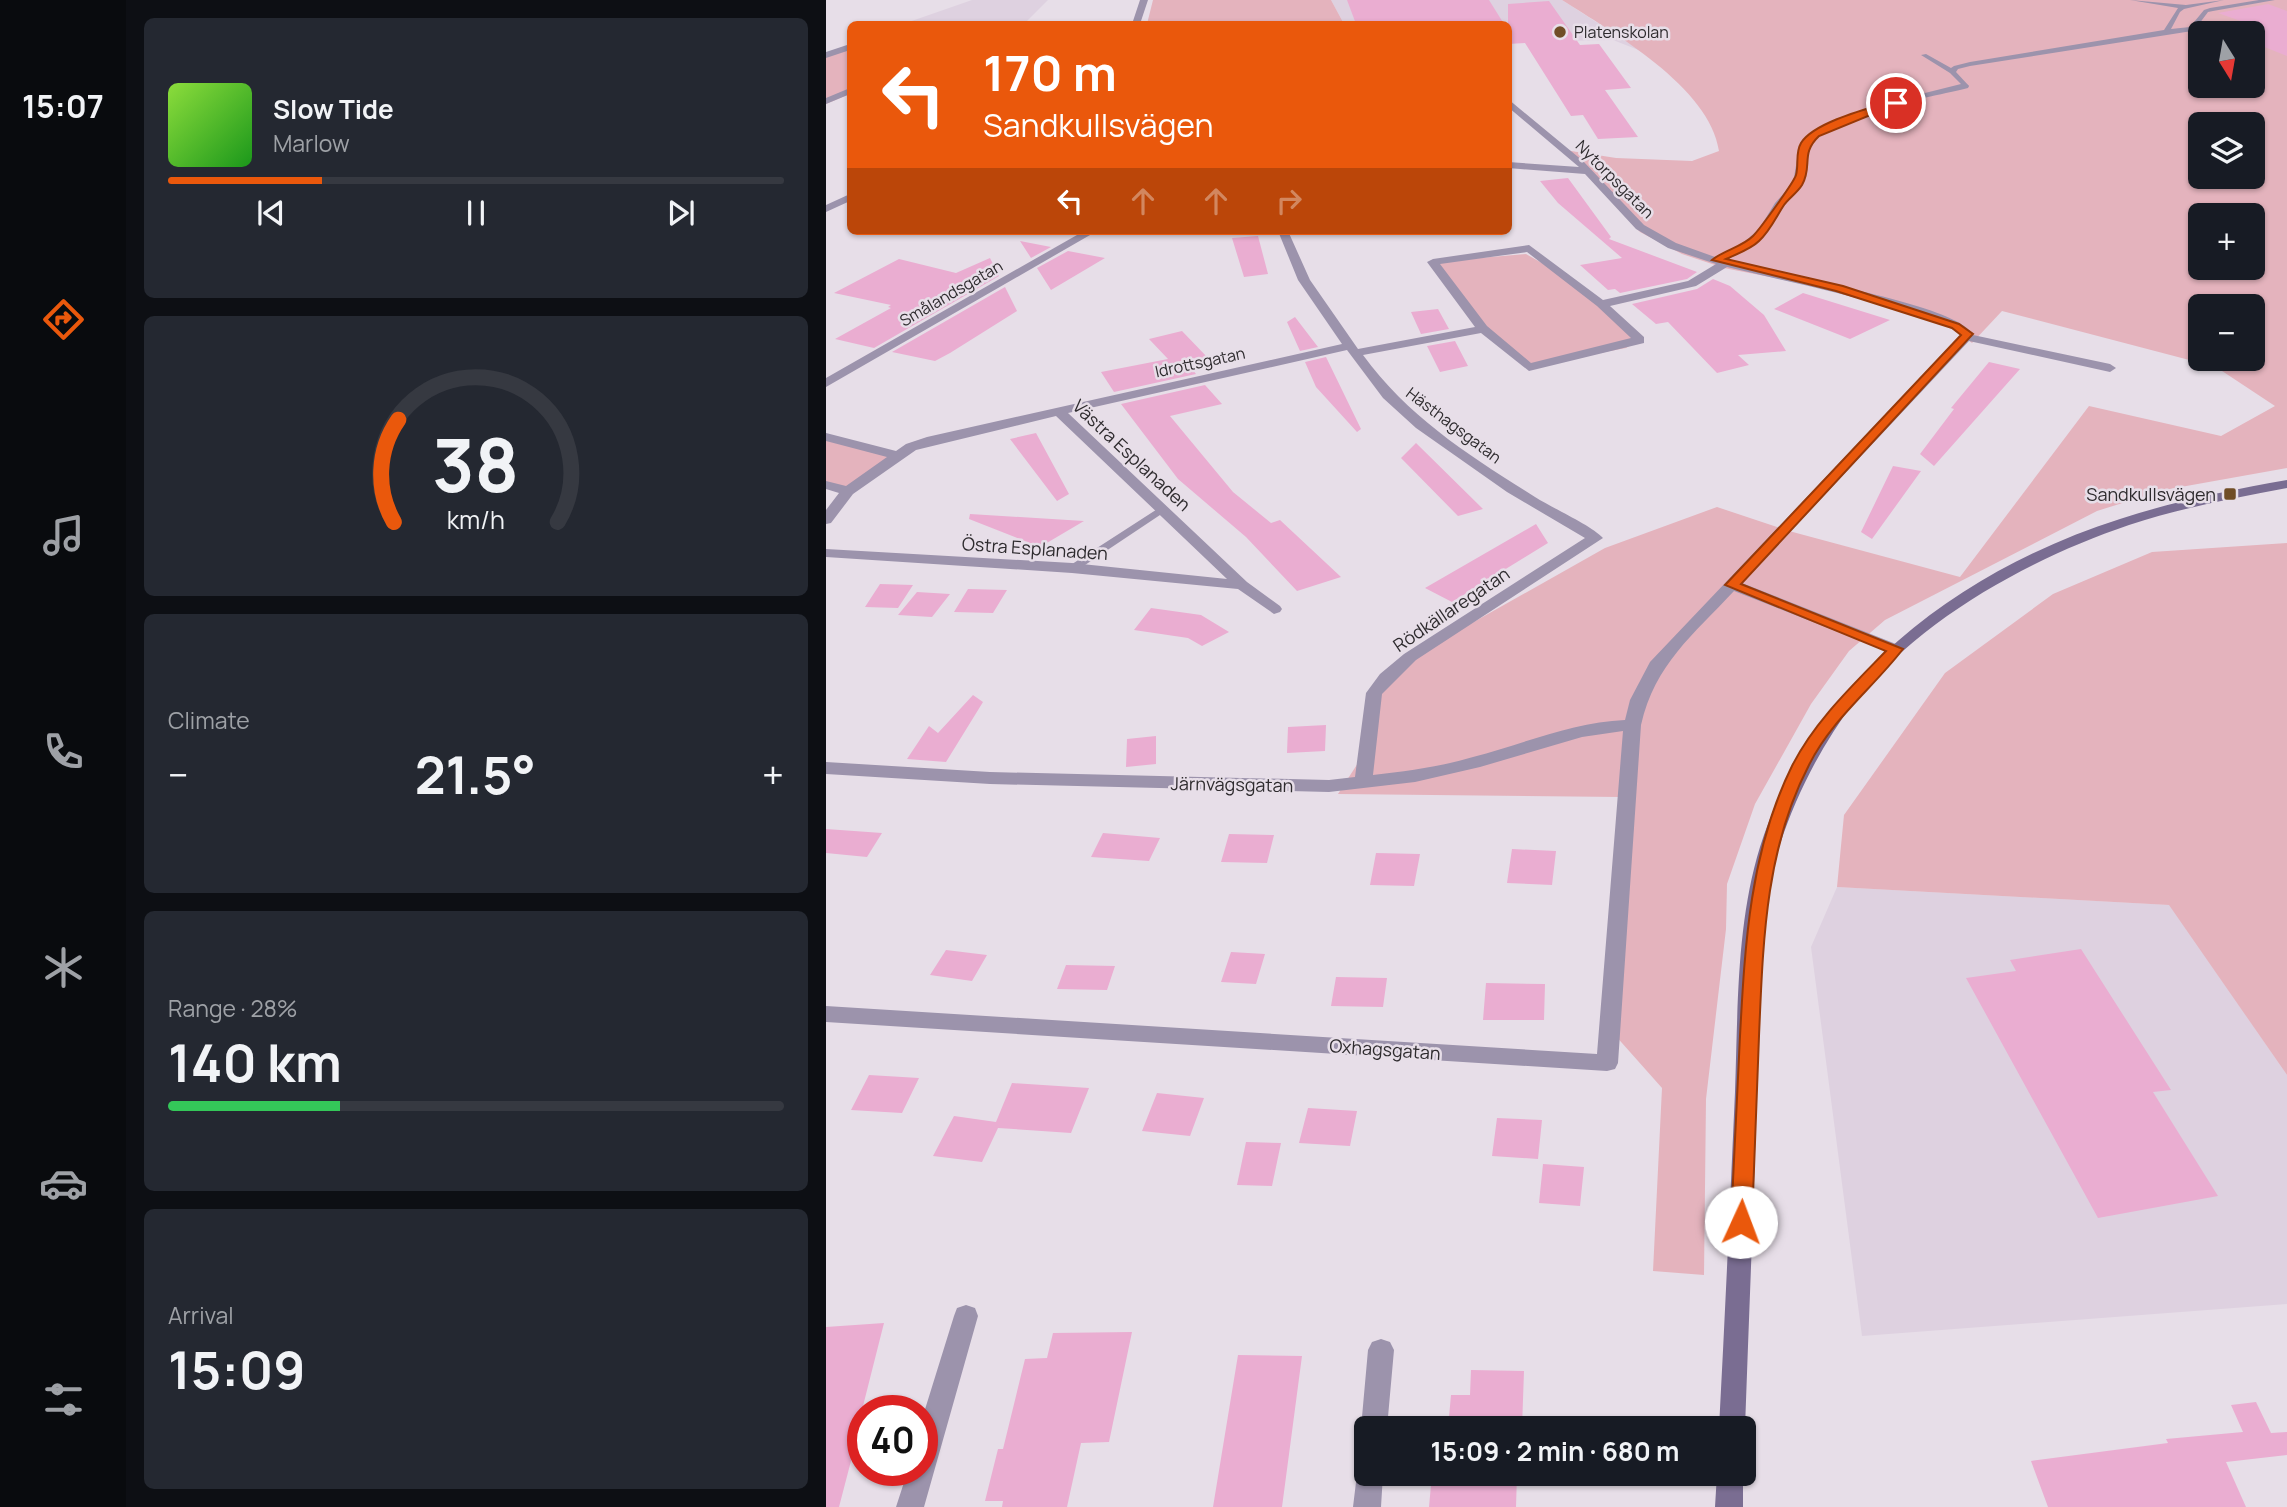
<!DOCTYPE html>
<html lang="en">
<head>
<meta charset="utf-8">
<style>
	:root { --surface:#171b24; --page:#242831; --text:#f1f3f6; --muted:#9ea1a6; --line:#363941; --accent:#ea580c }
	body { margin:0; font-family:Manrope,sans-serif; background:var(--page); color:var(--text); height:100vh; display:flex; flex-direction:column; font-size:26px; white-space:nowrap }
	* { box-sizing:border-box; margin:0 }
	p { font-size:23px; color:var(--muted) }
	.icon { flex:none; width:38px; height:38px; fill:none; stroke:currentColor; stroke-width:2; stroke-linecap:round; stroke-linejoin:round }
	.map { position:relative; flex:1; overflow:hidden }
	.details { display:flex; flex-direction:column; gap:18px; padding:18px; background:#0d0f14; width:700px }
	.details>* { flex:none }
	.top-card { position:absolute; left:21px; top:21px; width:665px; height:214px; border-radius:10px; box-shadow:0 2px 5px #0004; background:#ea580c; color:#fff; overflow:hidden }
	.needle { width:46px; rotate:169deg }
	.tools { position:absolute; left:1362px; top:21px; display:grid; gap:14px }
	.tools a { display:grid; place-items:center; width:77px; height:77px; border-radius:10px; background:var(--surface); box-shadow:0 2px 5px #0004; font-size:35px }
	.speed { position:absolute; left:21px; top:1395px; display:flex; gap:14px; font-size:35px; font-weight:700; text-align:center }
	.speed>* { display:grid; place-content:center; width:91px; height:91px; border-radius:50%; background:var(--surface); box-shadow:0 2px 5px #0004; line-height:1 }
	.speed .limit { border:10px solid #d22; background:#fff; color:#111 }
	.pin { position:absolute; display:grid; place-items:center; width:60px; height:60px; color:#fff; margin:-30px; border:4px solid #fff; border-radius:50%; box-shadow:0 2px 7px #0007 }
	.me { position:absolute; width:77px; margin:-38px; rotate:2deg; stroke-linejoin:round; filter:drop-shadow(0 0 5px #0008) }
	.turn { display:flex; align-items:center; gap:24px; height:147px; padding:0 21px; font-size:32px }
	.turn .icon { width:91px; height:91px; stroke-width:2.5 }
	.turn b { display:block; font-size:49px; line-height:60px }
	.lanes { display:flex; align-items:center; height:66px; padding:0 21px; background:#0003; justify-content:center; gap:35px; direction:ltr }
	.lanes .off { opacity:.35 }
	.big { font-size:52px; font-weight:700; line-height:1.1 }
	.details .card { flex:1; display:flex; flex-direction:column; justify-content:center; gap:10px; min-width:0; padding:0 24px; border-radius:10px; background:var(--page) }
	.details .dial { align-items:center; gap:0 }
	.dial svg { height:182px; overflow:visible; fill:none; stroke:var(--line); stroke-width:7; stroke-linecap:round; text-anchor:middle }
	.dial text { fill:var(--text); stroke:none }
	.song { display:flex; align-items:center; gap:21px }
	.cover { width:84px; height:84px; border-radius:10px; background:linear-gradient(135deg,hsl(90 70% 55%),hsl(120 70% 35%)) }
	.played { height:7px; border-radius:4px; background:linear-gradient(90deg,var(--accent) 25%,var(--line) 25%) }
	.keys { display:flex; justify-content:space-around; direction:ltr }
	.heat { display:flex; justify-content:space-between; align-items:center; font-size:38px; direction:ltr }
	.charge { height:10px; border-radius:5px; background:linear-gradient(90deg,#34c759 28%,var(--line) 0) }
	.trip { position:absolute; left:528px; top:1416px; width:402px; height:70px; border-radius:10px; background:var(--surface); box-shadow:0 2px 5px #0004; font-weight:700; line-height:70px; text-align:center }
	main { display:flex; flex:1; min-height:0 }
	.tab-bar { display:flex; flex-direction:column; width:126px; justify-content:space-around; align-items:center; background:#090b0e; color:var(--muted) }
	.tab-bar .icon { width:49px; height:49px }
	.tab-bar .on { color:var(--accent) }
	.tab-bar b { font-size:32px; color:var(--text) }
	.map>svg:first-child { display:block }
	.built { fill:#ded1e0 }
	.green { fill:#e4b3bd; fill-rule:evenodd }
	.building { fill:#eaadd1 }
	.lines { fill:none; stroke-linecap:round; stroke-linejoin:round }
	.lane { fill:#9c93ac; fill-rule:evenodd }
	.street { fill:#9c93ac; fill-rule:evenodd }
	.secondary { fill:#7a6d92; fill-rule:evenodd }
	.route { fill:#ea580c; stroke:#983908; stroke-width:2 }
	.poi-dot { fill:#704d26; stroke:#e7dee8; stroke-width:2.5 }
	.labels { text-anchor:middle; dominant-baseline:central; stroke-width:5; stroke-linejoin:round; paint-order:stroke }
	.far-poi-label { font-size:16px; fill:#2e2b2e; stroke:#e7dee8; text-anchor:start }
	.far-street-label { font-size:16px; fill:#2e2b2e; stroke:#e7dee8 }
	.street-label { font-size:18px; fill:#2e2b2e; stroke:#e7dee8 }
	.poi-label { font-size:18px; fill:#2e2b2e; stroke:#e7dee8; text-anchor:end }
</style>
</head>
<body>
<main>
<nav class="tab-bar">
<b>15:07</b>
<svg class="icon on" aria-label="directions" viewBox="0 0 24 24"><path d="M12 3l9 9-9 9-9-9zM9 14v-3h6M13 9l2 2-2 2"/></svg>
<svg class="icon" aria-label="music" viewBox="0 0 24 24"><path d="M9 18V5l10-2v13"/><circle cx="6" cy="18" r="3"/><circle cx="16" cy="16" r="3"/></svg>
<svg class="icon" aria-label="phone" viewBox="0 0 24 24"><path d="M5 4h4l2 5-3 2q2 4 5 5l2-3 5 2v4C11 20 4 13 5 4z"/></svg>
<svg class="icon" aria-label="climate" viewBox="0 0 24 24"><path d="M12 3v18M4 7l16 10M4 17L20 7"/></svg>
<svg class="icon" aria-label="car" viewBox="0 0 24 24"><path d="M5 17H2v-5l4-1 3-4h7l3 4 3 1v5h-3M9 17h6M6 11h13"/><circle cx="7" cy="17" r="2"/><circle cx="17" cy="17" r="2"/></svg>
<svg class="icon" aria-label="filters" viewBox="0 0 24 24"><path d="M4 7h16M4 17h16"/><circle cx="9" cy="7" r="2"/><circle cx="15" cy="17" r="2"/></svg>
</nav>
<section class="details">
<div class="card">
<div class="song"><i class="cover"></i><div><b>Slow Tide</b><p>Marlow</p></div></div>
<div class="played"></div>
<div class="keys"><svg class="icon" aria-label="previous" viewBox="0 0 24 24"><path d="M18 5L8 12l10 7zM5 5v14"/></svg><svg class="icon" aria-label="pause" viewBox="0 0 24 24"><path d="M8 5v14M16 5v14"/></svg><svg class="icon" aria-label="next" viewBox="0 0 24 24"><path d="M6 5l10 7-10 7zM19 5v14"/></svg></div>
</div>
<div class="card dial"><svg viewBox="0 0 100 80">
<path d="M14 69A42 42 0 1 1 86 69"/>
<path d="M14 69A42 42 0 0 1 16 24" stroke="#ea580c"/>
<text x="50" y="56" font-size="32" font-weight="700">38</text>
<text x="50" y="72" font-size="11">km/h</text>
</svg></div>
<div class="card"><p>Climate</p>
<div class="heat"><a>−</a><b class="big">21.5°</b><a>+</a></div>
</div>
<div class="card"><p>Range · 28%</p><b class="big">140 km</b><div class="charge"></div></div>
<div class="card"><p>Arrival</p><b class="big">15:09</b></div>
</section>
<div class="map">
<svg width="1461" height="1507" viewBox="0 0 1461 1507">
	<rect width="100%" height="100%" fill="#e7dee8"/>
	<path class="built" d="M146,0h76l-24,24h-121z
		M505,0h231l79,51 -28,-11 -57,1 -48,-17h-164z
		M1011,887l333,18 117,170v229l-425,32 -51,-389z"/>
	<path class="green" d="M327,0h178l13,24h-197z
		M736,0h725v468l-123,22 -67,21 -212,109 -36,31 -38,53 -56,100 -28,80 -1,45 -20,170 -2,176 -51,-4 9,-183 -56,-63 14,-228 -282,-3 31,-48 6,-49 49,-47 181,-102 112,-41 72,24 171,46 129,-171 132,30 54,-30 -59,-39 -214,-56 -30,32 -20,-16 -132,-40 -96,-19 -42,-14 -42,-22 -75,-82 51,8 76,3 27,-10c-9,-64 -107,-119 -157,-151zM1374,33h52v53h-52zM1374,124h52v53h-52zM1374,215h52v53h-52zM1374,306h52v53h-52z
		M18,48l6,1v45l-24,10v-50z
		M700,254c43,23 79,52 112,87l-12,7 -95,18 -45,-33 -53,-71z
		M0,440l70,18 -47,35 -23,-6z
		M1461,543v532l-118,-170 -332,-18 7,-72 101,-142 108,-79 99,-42z"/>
	<path class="building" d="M521,0h142l15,24h-148z
		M723,1l31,44 19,-1 32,44 -26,2 33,47 -40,2 -15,-24 -12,1 -46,-73 -17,1v-40z
		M1442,4l19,7v45l-35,-14v-17l-34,-12z
		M742,178l43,59 -2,2 88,33 -10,7 -67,14 -5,-4 -7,1 -28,-25 42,-7 -64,-55 -18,-22z
		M432,236l10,38 -24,3 -12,-39z
		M194,241l31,6 -20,11z
		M242,251l37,7 -54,32 -14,-22z
		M164,258l9,18 -125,72 -39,-9 56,-31 -3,-1 3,-2 -57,-12 65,-34 57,14z
		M887,279l17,7 34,29 22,36 -48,4 11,10 -32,8 -49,-51 -12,2 -24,-20 65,-15z
		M179,287l12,24 -67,42 -15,8 -43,-9z
		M977,293l87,27 -40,19 -76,-30z
		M612,309l11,20 -28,5 -10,-22z
		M469,317l23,30 -18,4 -13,-29z
		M356,331l26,27 -22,4 10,12 -82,18 -13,-20 67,-13 -19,-20z
		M629,341l13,25 -28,6 -13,-26z
		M500,357l35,72 -4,3 -41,-45 -11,-25z
		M1163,362l31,7 -86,97 -14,-12 34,-45 -3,-1z
		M379,385l17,19 -52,12 63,76 38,31 9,-3 61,57 -44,14 -51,-54 -68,-58 -57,-75z
		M210,433l33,61 -12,7 -47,-62z
		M590,443l67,66 -25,7 -57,-58z
		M1067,466l28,5 -49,68 -11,-7z
		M144,514l114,7 -44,26 -71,-28z
		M710,524l12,19 -96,59 -27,-14z
		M54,584l33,1 -15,23 -33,-1z
		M142,589l39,1 -14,23 -39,-1z
		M91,592l33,2 -18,23 -34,-2z
		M325,608l50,7 28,17 -27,14 -14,-8 -54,-8z
		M147,695l10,7 -37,60 -39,-3 22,-33 9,7z
		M500,725l-1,26 -38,2 1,-26z
		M330,736v28l-30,3 1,-28z
		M0,829l56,4 -15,24 -41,-4z
		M277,833l57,5 -11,23 -58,-4z
		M403,834l45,1 -7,28 -46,-1z
		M686,849l44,2 -4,34 -45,-2z
		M550,853l44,1 -6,32 -44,-1z
		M1255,949l90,141 -18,2 65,104 -120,22 -132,-240 50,-7 -6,-11z
		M120,950l41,5 -15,26 -42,-6z
		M405,952l34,2 -9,30 -35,-2z
		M240,965l49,1 -8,24 -50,-1z
		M510,977l51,1 -4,29 -52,-1z
		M660,983l59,1 -1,36h-61z
		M43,1075l50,3 -17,35 -51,-3z
		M186,1083l77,5 -18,45 -73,-5 -16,34 -49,-6 21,-40 42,6z
		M331,1093l47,5 -14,38 -48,-5z
		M482,1108l49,3 -7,35 -51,-3z
		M671,1118l45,2 -4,39 -46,-3z
		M420,1142l35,1 -9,43 -35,-1z
		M717,1164l41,3 -4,39 -41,-3z
		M58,1323l-21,83v27l-5,1 -19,73h-13v-180z
		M306,1332l-23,110 -28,1 -14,64h-65l1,-6h-18l13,-52h5l22,-90 22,-1 6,-25z
		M412,1355l64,1 -20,151h-69z
		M645,1370l53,1 -2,57h-74l3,-33h19z
		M1430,1402l15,31 16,-1v23l-61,7 20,45h-198l-17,-46 137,-18 -2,-4 77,-7 -12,-27z
		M606,1474h85l-1,33h-87z"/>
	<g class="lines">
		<path class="lane" d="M1304,0l56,5 38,-5 -40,9 -4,3 -9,17 19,-2 14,-17 6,-2 49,-8h16l-62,11 -5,1 -9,12 50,9 -53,-5 -4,3 -222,35 -12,3 -2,3 13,14 -4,2 -15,-15 -29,-18 5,-1 25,14 3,-2 16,-4 194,-32 14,-22z
			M336,506l4,1v4l-90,60 -4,1 -6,-4z"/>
		<path class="street" d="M314,0h8l-8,24h-8z
			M24,44v6l-24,8v-6z
			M1139,83l4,3 -1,2c-40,10 -130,24 -156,56 -9,10 -4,25 -8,36 -4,11 -14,17 -20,26 -22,30 -21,37 -58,54 42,15 231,42 247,75l137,29 6,4 -6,4 -141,-31 -227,242 159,63 2,3 -2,3h-12l-155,-61c-41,44 -79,73 -93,134l-23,338 -3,6 -8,2 -781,-49v-16l771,48 26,-323 -41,6 -102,30 -65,15 -86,10 -339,-8 -164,-10v-12l164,10 339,8 26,-3 11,-84 14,-19 24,-20 181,-116 -78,-46 -91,-64 -33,-30 -36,-48 -279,63 179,169 33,24 2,3 -2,3 -6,2 -36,-25 -166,-16 -246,-16v-8l246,14 155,16 -171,-163 -140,34 -63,44 -22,29 -5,1v-14l13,-17 -13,-4v-8l20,5 41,-29 -61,-16v-8l70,18 10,-7 21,-7 415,-93 -44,-64 -20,-49h10l22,49 48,69 117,-22 -48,-65 6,-3 96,-14 74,55 85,-19 28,-17 -48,-16 -32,-19 -51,-55 -77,-6v-6l71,5 -71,-60v-8l75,62 61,64 32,18 39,14 27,-13 17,-15 16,-26 18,-20 6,-35 14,-17 17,-9 47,-17zM701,252l70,54 34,32 -100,25 -44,-37 -47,-62zM901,267c57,14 113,25 169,42 22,6 47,12 65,26l-311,327 -20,38 -5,20c-52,2 -102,24 -152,37 -33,10 -66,14 -100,18l9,-81 34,-34 187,-122c-12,-13 -51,-30 -68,-41 -65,-41 -126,-79 -172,-142l118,-22 48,38 115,-28v-6l-34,-31 86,-20z
			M24,88v6l-24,10v-6z
			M24,194v7l-24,11v-7z
			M258,231h13l-271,156v-9z
			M140,1305l9,3 3,8 -54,191h-28l12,-37h14v-51l32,-103 3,-8z
			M555,1339l9,3 4,8 -7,78h-20v9l-6,-9 7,-78 4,-8z
			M541,1463v11h16l-2,33h-28l4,-33 4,-9z"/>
		<path class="secondary" d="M1461,480v8c-53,10 -106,20 -158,37 -98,33 -209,94 -274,176 -33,43 -58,92 -75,143 -26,76 -21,163 -23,241 -3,115 -8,229 -12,343h-26c6,-112 11,-224 16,-336 3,-81 1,-167 25,-245 52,-166 199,-277 360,-328 55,-18 111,-29 167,-39z
			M891,1474h26v33h-28z"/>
	</g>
	<path class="route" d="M1067,101l7,2 -81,33c-19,18 -6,30 -17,49 -5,8 -13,13 -18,20 -8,12 -14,26 -25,36 -8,8 -22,13 -33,18l117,27 116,38 14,10 -232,250 162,65c-31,40 -71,70 -94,116 -44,84 -46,179 -50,271 -2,62 -5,124 -7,186l-3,6 -8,3 -7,-3 -3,-6c3,-62 6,-124 9,-186 5,-93 10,-185 52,-270 22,-44 60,-80 94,-115l-161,-66 236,-250 -9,-7 -116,-37 -124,-31c12,-10 30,-13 41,-24 7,-7 41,-54 43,-61 3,-11 -1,-22 5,-32 13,-21 69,-35 92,-42z"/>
	<g class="poi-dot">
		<circle cx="734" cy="32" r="7"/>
		<rect x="1397" y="487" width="14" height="14" rx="3.5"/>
	</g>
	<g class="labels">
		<g class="far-poi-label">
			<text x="748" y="32">Platenskolan</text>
		</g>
		<g class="far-street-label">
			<text transform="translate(789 179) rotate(45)">Nytorpsgatan</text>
			<text transform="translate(125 293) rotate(-30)">Smålandsgatan</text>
			<text transform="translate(374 362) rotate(-12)">Idrottsgatan</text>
			<text transform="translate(628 425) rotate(37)">Hästhagsgatan</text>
		</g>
		<g class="street-label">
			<text transform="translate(306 455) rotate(43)">Västra Esplanaden</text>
			<text transform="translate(209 548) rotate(4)">Östra Esplanaden</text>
			<text transform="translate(625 609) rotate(-34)">Rödkällaregatan</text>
			<text transform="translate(406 784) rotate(1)">Järnvägsgatan</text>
			<text transform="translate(559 1049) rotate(4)">Oxhagsgatan</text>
		</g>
		<g class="poi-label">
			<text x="1390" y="494">Sandkullsvägen</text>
		</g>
	</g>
</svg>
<div class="tools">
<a><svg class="needle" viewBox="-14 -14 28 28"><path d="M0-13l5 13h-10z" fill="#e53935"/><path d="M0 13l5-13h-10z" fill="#9ea1a6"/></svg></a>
<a><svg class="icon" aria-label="layers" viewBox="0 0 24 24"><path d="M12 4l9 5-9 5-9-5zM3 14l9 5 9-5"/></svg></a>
<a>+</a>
<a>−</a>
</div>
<div class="speed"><div class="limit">40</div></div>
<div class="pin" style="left:1070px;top:103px;background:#d93025"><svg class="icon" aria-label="arrive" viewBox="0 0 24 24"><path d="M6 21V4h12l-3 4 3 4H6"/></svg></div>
<svg class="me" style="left:915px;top:1222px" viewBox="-20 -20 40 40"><circle r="19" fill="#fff"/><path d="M0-13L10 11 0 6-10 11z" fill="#ea580c"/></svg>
<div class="trip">15:09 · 2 min · 680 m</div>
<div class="top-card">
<div class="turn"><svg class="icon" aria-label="left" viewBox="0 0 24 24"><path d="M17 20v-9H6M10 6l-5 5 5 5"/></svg><div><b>170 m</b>Sandkullsvägen</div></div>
<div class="lanes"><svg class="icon" aria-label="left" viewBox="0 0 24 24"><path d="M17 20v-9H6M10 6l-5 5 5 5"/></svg><svg class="icon off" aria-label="ahead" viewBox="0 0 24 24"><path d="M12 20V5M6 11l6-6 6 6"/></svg><svg class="icon off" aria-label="ahead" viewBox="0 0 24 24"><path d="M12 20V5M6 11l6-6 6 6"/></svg><svg class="icon off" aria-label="right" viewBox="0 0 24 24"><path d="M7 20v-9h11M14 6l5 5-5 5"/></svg></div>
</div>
</div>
</main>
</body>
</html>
